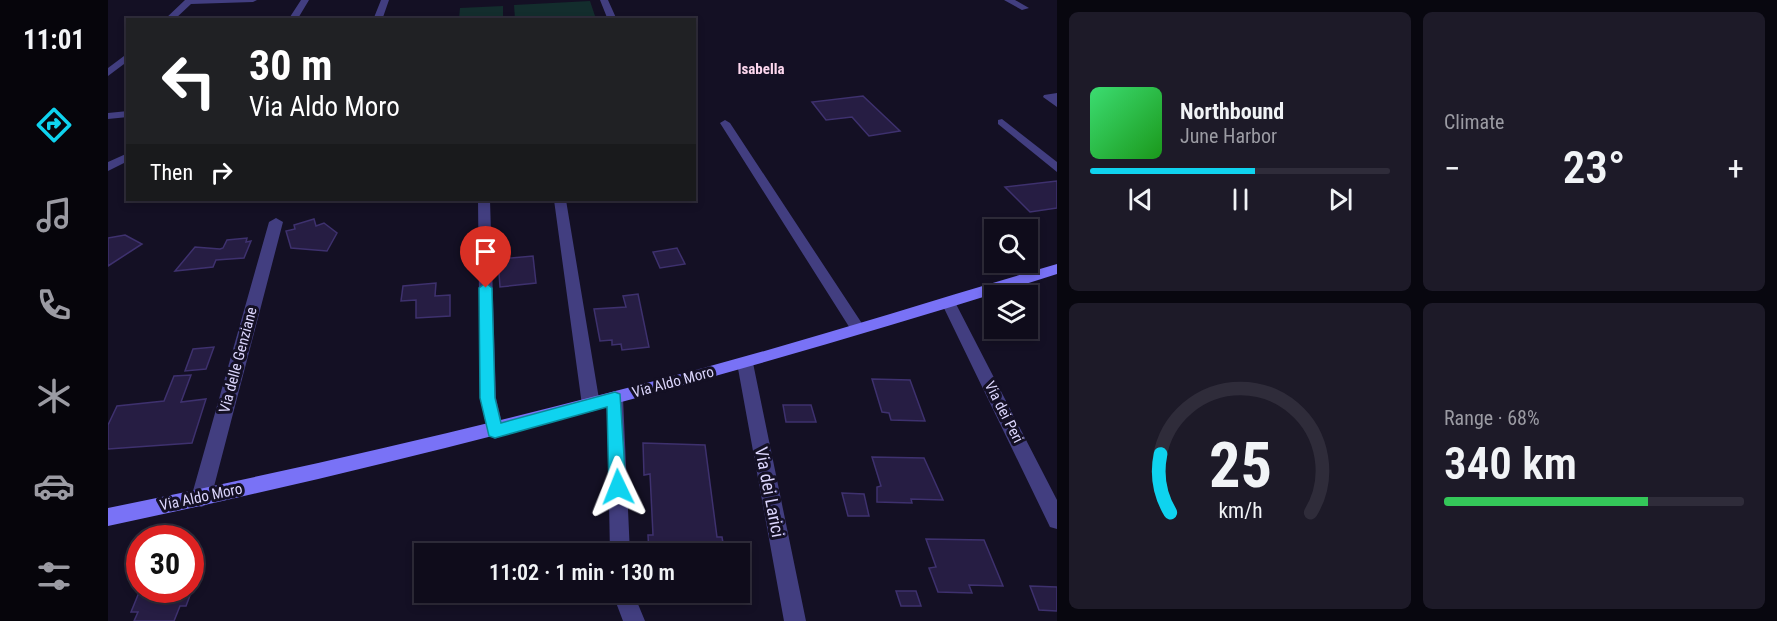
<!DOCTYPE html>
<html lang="en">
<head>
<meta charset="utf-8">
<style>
	:root { --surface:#0f0c1b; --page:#1d1a28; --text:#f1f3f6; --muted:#9b9ba3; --line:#2f2c3a; --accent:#0fd3ef }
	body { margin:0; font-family:"Roboto Condensed",sans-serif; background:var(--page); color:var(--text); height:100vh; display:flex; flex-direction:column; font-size:22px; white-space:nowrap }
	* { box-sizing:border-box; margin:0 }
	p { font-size:20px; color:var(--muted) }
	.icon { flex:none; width:33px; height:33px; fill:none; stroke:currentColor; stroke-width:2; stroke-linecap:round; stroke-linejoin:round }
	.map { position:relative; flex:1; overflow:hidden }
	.drawer { display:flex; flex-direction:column; gap:12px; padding:12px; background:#08070f; width:720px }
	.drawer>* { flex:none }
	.top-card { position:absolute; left:18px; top:18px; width:570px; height:183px; border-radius:0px; box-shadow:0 3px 9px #0003,0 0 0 2px var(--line); background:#202124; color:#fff; overflow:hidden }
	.buttons { position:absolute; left:876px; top:219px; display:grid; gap:12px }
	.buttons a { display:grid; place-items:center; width:54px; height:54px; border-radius:0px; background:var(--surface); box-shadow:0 3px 9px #0003,0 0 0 2px var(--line); font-size:30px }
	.speed { position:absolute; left:18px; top:525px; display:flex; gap:12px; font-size:30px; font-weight:700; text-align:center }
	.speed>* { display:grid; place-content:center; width:78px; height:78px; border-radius:50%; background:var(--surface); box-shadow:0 3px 9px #0003,0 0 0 2px var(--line); line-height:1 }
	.speed .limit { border:9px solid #d22; background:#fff; color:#111 }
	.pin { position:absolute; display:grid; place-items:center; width:51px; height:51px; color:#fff; margin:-62px -26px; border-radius:50% 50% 50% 0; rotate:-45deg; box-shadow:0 0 6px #0007 }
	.pin .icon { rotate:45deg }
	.me { position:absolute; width:66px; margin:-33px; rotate:358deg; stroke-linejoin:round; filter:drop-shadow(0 0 4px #0008) }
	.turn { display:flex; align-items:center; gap:21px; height:126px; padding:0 24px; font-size:27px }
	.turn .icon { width:78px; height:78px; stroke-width:2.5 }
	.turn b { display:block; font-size:42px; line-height:51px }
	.then { display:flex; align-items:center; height:57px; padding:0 24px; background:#0003; gap:12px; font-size:22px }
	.big { font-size:45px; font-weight:600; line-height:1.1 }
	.drawer .tile { flex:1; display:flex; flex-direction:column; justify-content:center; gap:9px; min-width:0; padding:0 21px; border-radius:9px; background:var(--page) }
	.drawer .dial { align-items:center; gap:0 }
	.dial svg { height:156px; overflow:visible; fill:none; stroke:var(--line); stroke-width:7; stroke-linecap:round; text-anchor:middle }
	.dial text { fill:var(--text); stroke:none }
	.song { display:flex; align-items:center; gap:18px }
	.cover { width:72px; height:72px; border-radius:9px; background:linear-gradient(135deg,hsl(140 70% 55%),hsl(120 70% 35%)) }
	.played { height:6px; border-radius:3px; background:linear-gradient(90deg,var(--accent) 55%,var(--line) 55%) }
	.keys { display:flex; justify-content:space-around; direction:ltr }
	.heat { display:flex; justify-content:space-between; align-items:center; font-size:33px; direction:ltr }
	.charge { height:9px; border-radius:4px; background:linear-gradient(90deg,#34c759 68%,var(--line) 0) }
	.drawer .tiles { flex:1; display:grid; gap:12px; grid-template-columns:repeat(2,1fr) }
	.trip { position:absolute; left:306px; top:543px; width:336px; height:60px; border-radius:0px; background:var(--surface); box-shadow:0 3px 9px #0003,0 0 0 2px var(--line); font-weight:600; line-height:60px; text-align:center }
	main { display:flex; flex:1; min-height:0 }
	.tab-bar { display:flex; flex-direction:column; width:108px; justify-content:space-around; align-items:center; background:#06050b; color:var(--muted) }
	.tab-bar .icon { width:42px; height:42px }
	.tab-bar .current { color:var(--accent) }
	.tab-bar b { font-size:27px; color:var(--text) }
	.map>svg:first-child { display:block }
	.green { fill:#132d2d }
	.building { fill:#261d43; stroke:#3e316e; stroke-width:1.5 }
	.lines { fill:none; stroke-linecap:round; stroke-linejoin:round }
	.street { fill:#423e80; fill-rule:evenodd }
	.secondary { fill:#7972f6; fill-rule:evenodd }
	.route { fill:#0fd3ef; stroke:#0a899b; stroke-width:1.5 }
	.labels { text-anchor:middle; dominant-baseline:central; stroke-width:6; stroke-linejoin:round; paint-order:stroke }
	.far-quarter-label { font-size:15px; font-weight:bold; fill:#fdd7ee; stroke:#141024 }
	.street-label { font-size:15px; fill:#dbd5fc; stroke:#141024 }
	.near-street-label { font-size:18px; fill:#dbd5fc; stroke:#141024 }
</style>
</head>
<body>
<main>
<nav class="tab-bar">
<b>11:01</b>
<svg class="icon current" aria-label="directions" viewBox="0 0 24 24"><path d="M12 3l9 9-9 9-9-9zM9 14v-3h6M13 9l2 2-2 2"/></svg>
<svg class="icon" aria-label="music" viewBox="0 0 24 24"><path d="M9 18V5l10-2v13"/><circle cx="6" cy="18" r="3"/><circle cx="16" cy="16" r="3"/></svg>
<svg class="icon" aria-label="phone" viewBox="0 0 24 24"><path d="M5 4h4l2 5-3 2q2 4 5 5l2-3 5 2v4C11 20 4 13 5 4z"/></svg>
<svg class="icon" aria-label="climate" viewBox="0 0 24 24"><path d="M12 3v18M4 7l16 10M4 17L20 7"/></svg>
<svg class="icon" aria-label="car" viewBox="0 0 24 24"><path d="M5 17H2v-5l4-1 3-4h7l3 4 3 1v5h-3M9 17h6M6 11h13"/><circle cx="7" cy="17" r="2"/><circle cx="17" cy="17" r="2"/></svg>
<svg class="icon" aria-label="filters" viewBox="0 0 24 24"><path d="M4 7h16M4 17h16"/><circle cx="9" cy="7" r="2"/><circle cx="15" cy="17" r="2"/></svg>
</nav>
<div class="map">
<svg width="949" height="621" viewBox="0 0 949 621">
	<rect width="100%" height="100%" fill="#141024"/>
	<path class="green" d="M482,1l6,18h-81l-1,-14z
		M395,6v13h-44l1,-11z"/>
	<path class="building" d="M755,96l37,35 -31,5 -17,-19 -26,3 -14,-18z
		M949,181v27l-27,4 -25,-25z
		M206,219l2,7 8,-3 13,10 -10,18 -36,-3 -5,-17 9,-2 -1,-4z
		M17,235l17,9 -34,22v-28z
		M139,238l-1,4 5,-1 -7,17 -28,2 -3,7 -38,4 20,-24 25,2 3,-1 4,-8z
		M569,248l8,16 -25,4 -7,-16z
		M425,256l3,27 -36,4 -2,-28z
		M328,283l-1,13 15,-1v21l-34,2v-18l-15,1 2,-15z
		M530,294l11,53 -27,3 -1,-6 -9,1v-5l-12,1 -6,-32 32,-2 -3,-11z
		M106,347l-8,22 -21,2 8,-22z
		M83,375l-10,27 25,-3 -14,44 -84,6v-24l9,-19 47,-5 10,-25z
		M764,379l38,1 15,41 -34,-1 -2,-7 -7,-1z
		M675,405h28l5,17h-30z
		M535,443l62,2 12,92h5l3,17h-76l-1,-19h5l-3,-61 -6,1z
		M764,457l52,1 19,42 -32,-1 1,4 -35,-1v-15l4,-1z
		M734,493l22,1 5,22h-21z
		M818,539l58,1 19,46 -34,-1 3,8 -34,-1 -9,-24 7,-1z
		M922,586l27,1v24l-18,-1z
		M32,590h52l-6,16h-6l-6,15h-40l4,-9h-7z
		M788,591h20l5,15h-20z"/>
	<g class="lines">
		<path class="street" d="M77,0h72l-4,2 -62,2 -17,16h-10z
			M193,0h8l-12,20h-9z
			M273,0h8l-7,20h-9z
			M492,0h8l9,20h-9z
			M896,0h11l14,8 -7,2z
			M20,53v8l-20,15v-8z
			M949,93v14l-14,-10 1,-2z
			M20,111v6l-20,2v-6z
			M894,119l55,43v10l-59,-48v-4z
			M617,120l5,3 133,202 3,4 -3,4h-10l-133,-210z
			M20,153v8l-20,10v-9z
			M370,200h12l6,198 8,33 -3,5 -6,3 -6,-3 -9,-38z
			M446,200h12l34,205 -3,5 -6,2 -6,-2 -3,-5z
			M168,218l7,4 -72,276 -3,6 -7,3 -7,-3 -3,-6 78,-276z
			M841,299l7,5 101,196v29l-7,-2 -108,-223z
			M637,357l6,2 2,4 53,258h-22l-47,-258 2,-4z
			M507,391l6,2 2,5 7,156h-20l-3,-156 2,-5z
			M504,592h21l12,29h-22z"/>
		<path class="secondary" d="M949,264v10c-313,99 -628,184 -949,252v-18c200,-41 398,-87 595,-140 119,-32 236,-70 354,-104z"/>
	</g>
	<path class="route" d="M378,283l6,5 3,110 6,25 114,-31 5,2 6,93 -2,5 -6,3 -6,-3 -3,-5 -2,-80 -112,31 -6,-2 -9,-38 -1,-110z"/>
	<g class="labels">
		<g class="far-quarter-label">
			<text x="653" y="69">Isabella</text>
		</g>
		<g class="street-label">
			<text transform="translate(130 360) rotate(-75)">Via delle Genziane</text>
			<text transform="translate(565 382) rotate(-15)">Via Aldo Moro</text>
			<text transform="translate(896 412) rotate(63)">Via dei Peri</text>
			<text transform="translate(93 497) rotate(-12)">Via Aldo Moro</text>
		</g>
		<g class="near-street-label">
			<text transform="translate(662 492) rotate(79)">Via dei Larici</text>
		</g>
	</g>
</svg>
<div class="buttons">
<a><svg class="icon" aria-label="search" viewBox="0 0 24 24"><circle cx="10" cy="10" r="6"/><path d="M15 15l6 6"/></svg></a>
<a><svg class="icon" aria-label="layers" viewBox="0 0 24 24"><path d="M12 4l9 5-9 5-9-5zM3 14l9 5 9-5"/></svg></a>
</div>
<div class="speed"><div class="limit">30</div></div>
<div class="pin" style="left:378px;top:288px;background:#d93025"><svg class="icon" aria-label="arrive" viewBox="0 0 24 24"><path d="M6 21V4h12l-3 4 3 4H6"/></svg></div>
<svg class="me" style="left:510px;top:487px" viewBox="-20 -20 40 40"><path d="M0-17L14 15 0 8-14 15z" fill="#0fd3ef" stroke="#fff" stroke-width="4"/></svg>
<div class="trip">11:02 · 1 min · 130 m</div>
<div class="top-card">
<div class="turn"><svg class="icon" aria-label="left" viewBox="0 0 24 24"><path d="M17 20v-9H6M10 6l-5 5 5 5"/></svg><div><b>30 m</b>Via Aldo Moro</div></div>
<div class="then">Then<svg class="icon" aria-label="right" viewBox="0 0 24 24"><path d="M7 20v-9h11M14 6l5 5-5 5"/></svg></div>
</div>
</div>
<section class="drawer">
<div class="tiles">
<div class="tile">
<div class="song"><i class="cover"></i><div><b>Northbound</b><p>June Harbor</p></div></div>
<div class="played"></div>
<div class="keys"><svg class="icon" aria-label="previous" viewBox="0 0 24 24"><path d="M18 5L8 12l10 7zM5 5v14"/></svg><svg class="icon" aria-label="pause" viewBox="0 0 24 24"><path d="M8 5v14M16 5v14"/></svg><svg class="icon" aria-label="next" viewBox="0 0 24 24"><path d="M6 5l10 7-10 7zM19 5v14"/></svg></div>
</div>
<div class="tile"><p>Climate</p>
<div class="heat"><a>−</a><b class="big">23°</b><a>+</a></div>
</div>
<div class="tile dial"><svg viewBox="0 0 100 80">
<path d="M14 69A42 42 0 1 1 86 69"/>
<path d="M14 69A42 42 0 0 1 9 39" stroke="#0fd3ef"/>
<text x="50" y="56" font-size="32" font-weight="700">25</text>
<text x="50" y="72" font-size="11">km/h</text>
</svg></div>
<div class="tile"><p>Range · 68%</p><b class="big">340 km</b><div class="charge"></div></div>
</div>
</section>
</main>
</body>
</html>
